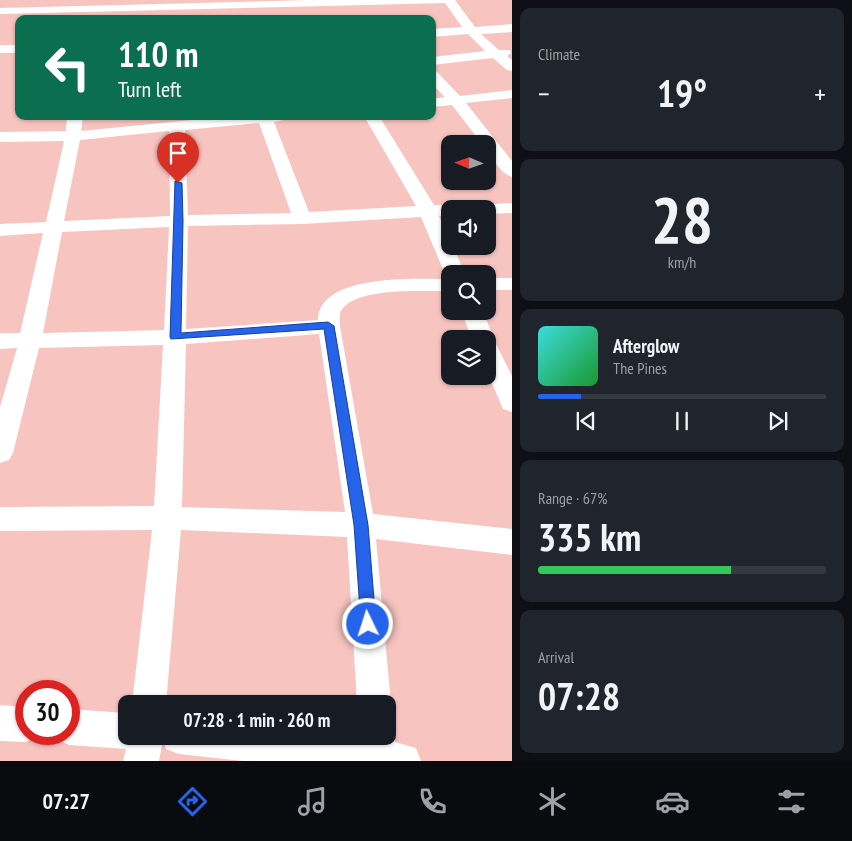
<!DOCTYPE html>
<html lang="en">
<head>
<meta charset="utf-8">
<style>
	:root { --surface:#171b24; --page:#20242c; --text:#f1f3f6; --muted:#9ea1a6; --line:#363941; --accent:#2563eb }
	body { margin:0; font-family:"PT Sans Narrow",sans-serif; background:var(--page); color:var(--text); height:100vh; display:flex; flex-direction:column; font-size:19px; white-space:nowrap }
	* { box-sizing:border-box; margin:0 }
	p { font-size:16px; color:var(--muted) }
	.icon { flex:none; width:28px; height:28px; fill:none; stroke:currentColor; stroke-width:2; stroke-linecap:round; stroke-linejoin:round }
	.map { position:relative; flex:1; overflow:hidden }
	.sheet { display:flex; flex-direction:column; gap:8px; padding:8px; background:#0d0f14; width:340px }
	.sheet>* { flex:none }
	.hud { position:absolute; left:15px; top:15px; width:421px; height:105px; border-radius:10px; box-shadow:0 1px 4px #0004; background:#0b6e4f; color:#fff; overflow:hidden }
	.needle { width:32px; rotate:272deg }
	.tools { position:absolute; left:441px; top:135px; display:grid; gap:10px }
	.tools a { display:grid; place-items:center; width:55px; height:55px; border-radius:10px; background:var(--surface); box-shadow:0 1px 4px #0004; font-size:25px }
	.speed { position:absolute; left:15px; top:680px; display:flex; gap:10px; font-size:25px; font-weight:700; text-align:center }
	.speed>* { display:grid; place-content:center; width:65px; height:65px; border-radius:50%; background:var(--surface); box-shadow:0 1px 4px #0004; line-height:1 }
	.speed .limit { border:8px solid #d22; background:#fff; color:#111 }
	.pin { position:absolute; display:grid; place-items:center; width:42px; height:42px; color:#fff; margin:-51px -21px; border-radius:50% 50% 50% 0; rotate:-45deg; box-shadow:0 0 5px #0007 }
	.pin .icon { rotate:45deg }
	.me { position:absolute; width:55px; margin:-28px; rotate:356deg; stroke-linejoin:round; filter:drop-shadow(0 0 4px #0008) }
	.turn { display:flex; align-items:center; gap:18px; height:105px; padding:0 20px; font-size:22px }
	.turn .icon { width:65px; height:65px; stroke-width:2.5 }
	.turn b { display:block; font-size:35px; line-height:42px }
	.big { font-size:38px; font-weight:700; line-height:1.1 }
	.sheet .card { flex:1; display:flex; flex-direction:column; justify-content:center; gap:8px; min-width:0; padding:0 18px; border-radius:10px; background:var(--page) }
	.sheet .dial { align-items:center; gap:0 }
	.dial b { font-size:65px; line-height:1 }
	.song { display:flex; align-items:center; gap:15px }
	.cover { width:60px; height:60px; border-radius:8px; background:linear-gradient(135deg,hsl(180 70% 55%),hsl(130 70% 35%)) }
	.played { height:5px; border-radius:2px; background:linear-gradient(90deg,var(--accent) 15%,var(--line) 15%) }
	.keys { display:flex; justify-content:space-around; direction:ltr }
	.heat { display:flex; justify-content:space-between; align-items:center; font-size:28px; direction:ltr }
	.charge { height:8px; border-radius:4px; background:linear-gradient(90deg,#34c759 67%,var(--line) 0) }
	.trip { position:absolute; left:118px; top:695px; width:278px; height:50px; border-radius:10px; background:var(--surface); box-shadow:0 1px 4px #0004; font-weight:700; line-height:50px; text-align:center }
	.tabs { display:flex; height:80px; justify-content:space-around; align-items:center; background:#090b0e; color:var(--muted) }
	.tabs .icon { width:35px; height:35px }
	.tabs .selected { color:var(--accent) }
	.tabs b { font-size:22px; color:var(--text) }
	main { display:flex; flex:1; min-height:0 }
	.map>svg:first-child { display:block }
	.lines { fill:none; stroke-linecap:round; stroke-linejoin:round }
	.street { fill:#fff; fill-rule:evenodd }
	.route { fill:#2563eb; stroke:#184099 }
</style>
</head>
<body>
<main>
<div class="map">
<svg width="512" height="761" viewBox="0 0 512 761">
	<rect width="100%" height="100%" fill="#f7c4c0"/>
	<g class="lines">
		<path class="street" d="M310,0h145l20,27 37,-3v8l-31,2 18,16h11l1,3 -4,3 5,4v11l-5,-1 -14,-12 -61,7v-8l53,-6 -17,-17 -36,3v-8l30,-2 -17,-24 -445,11v-6z
			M0,45h19v8h-19z
			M432,71l5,1 23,24 52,-6v8l-46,5 46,58v16c-11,-3 -24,-22 -24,-33h-6l-30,-39 -20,2v-8l13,-2 -13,-13z
			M67,116h16l-2,15 152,-15h58l-2,3 -15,3 35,90 107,-6 -52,-90h15l55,89h16l8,4h-8v6l-11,1 11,24v6h3l12,28h-15v17c-25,1 -95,-5 -109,20 -2,4 -1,10 -1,15l33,188 139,15v26l-136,-16 15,165 -5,12v-12h-29l-10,-167 -166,-7 -15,174h-34l20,-174 -152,1v-24l154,-1 9,-161 -124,3 -26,105 -4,7 -9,3v-56l17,-59 -17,1v-16h20l23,-100 -43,3v-12l46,-2 18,-81 -64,1v-10l66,-1zM259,123l32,90 -103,2 -3,-85zM169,131l1,85 -106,5 16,-81zM421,217l24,57 4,5c-31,0 -130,-6 -131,41l-132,9 2,-103 114,-2zM169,227l-5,103 -121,3 19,-101zM319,334l26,178 -163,-5 4,-163z
			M512,203v10l-24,1v-5h-14l3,-4z
			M488,278h24v12h-24z
			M461,311h22l11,28 -2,3 4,2 16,32v36l-9,-3 -15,-35v-35h-16z
			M0,705l26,2v27h13l-1,2 -12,6 -26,-1z
			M69,709l57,4v23h217l16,2v-2h27v-14l4,1 5,19 21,6 5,13h-178l-64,-7 -13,-5 -3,-9 -4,21h-36l3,-12 -57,-4 -12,-6 -3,-5h15z"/>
	</g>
	<path class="route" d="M175,181l7,2 1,38 -2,112 147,-11 6,4 34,199 8,99 -2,5 -6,3 -5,-3 -2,-5 -7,-99 -30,-196 -153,10 -1,-2z"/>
</svg>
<div class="tools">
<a><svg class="needle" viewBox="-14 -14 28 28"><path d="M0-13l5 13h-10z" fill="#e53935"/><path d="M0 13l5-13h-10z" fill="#9ea1a6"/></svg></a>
<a><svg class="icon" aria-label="sound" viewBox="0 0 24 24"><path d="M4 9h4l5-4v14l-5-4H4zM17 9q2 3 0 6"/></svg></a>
<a><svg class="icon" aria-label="search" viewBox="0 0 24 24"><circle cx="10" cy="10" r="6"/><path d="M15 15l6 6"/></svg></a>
<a><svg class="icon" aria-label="layers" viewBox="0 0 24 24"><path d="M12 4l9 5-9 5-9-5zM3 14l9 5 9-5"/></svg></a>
</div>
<div class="speed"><div class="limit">30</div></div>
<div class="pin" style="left:178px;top:183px;background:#d93025"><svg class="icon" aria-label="arrive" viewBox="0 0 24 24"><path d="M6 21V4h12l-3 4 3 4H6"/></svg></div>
<svg class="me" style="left:368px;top:624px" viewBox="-20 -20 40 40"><circle r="17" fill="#2563eb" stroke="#fff" stroke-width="3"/><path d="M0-11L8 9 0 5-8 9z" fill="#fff"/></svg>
<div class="trip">07:28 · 1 min · 260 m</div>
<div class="hud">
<div class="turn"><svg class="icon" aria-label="left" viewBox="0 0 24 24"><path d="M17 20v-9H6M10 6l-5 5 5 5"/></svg><div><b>110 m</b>Turn left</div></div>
</div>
</div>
<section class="sheet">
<div class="card"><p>Climate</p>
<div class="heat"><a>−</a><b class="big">19°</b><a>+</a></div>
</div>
<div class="card dial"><b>28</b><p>km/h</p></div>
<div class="card">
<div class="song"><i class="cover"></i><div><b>Afterglow</b><p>The Pines</p></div></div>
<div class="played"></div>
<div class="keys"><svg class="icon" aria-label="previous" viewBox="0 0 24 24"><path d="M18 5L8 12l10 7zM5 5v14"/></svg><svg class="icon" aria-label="pause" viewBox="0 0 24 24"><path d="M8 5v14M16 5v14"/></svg><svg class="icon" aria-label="next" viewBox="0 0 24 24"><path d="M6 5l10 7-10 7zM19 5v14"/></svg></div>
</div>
<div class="card"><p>Range · 67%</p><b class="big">335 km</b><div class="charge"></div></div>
<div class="card"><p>Arrival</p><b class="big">07:28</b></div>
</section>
</main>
<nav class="tabs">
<b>07:27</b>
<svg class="icon selected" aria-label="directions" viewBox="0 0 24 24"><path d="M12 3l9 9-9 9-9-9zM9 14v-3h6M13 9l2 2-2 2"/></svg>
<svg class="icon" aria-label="music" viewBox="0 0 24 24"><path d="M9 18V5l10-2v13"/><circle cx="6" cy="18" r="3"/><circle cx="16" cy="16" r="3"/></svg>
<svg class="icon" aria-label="phone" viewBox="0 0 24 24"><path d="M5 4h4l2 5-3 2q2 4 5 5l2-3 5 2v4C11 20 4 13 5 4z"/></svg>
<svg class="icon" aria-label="climate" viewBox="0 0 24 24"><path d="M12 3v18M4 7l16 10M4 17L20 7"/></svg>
<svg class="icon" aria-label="car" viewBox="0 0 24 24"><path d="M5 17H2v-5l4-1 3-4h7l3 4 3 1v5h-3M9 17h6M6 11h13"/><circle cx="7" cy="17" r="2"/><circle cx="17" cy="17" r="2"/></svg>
<svg class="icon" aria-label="filters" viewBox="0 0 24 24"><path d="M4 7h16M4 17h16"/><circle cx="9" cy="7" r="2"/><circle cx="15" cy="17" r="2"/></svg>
</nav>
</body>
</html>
